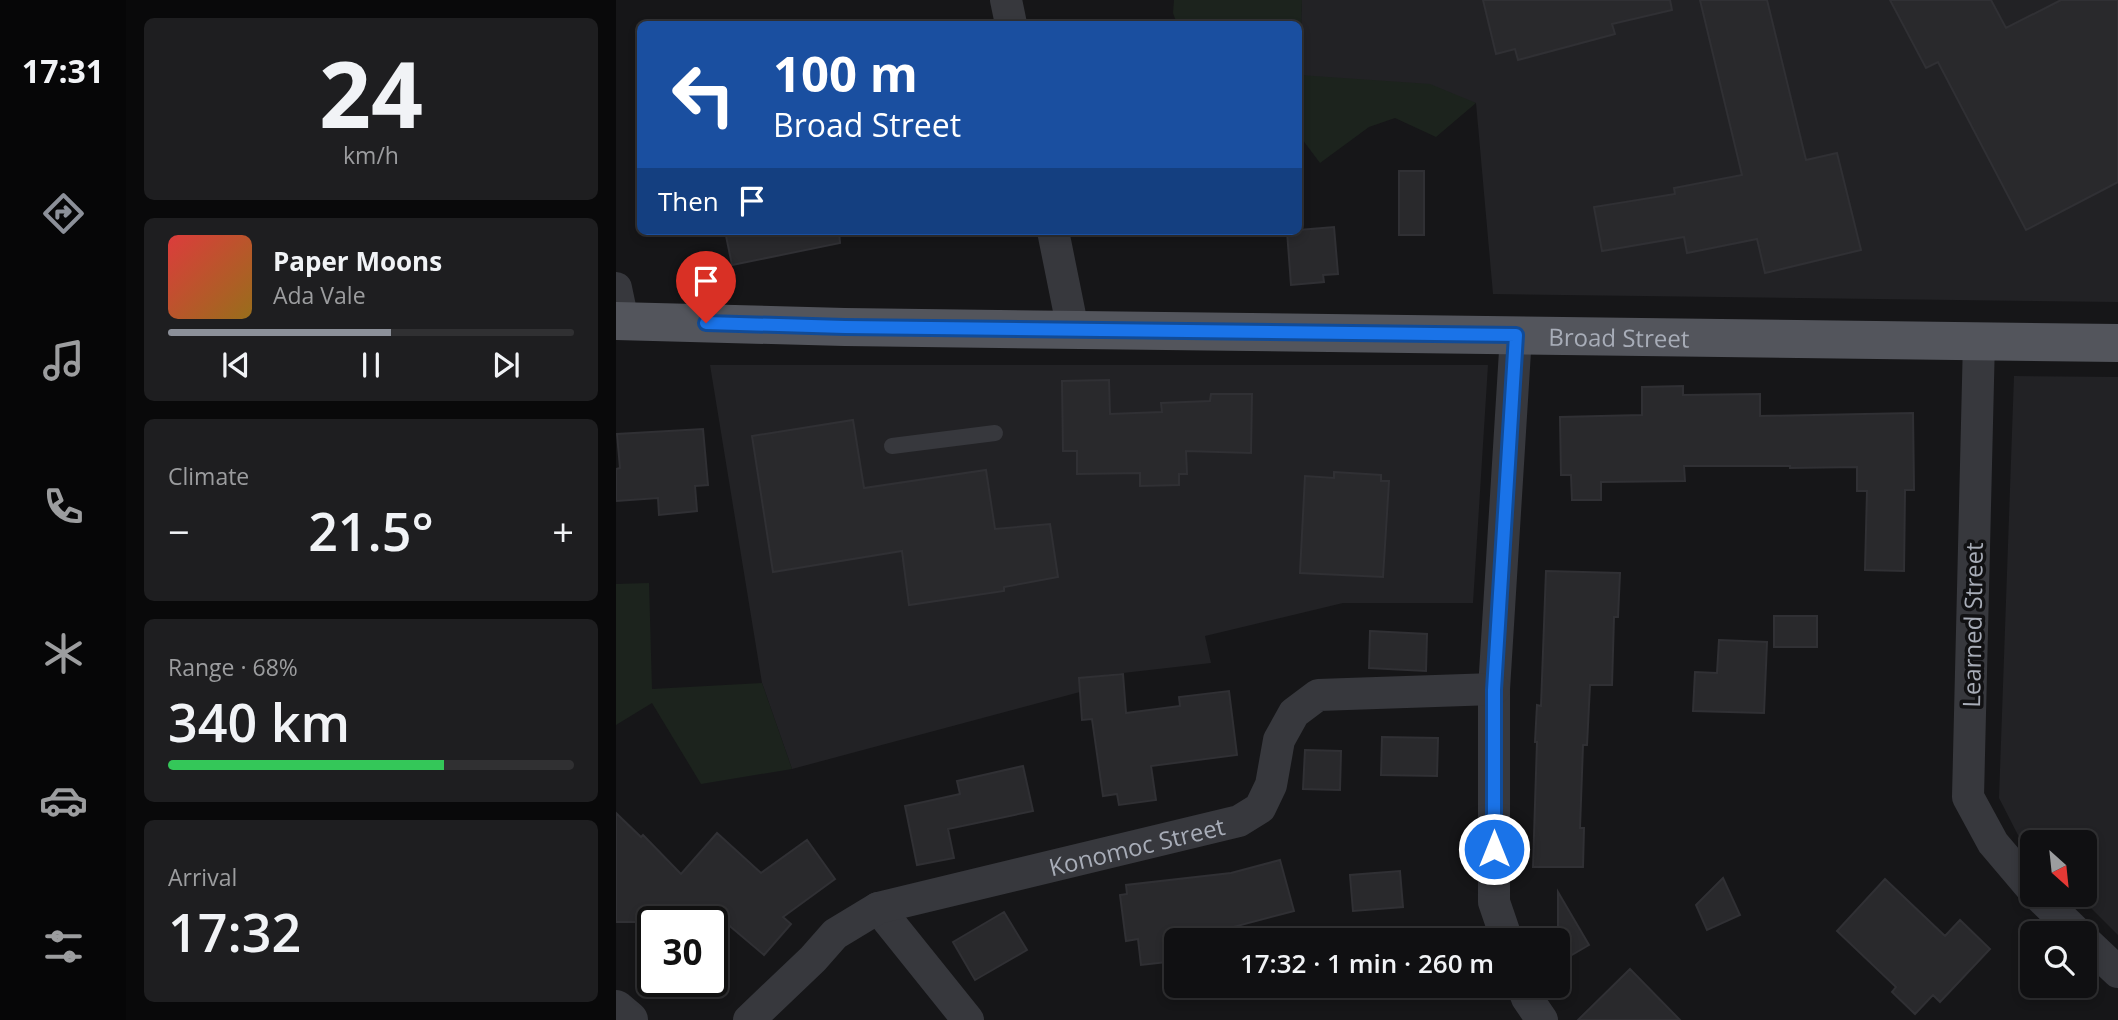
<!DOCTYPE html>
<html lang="en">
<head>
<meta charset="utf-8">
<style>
	:root { --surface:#101012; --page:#1e1e20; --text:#f1f3f6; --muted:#9c9d9f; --line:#303032; --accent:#8c9099 }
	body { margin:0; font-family:"Open Sans",sans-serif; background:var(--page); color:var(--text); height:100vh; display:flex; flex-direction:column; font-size:26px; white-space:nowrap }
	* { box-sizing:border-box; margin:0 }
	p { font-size:23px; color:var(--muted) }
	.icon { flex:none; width:38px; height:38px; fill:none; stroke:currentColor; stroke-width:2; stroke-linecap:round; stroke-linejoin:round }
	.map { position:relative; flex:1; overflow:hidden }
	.drawer { display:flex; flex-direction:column; gap:18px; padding:18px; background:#09090a; width:490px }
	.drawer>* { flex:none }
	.guide { position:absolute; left:21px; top:21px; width:665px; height:214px; border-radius:10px; box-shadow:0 4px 10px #0003,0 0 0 2px var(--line); background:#1a4fa0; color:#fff; overflow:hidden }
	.needle { width:46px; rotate:153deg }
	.fabs { position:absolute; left:1404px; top:830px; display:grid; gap:14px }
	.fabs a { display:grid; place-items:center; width:77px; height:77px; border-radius:10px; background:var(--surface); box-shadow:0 4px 10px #0003,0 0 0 2px var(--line); font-size:35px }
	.speed { position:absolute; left:21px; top:906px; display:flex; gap:14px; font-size:35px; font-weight:700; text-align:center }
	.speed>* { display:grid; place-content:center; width:91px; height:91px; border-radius:50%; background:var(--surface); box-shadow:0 4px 10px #0003,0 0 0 2px var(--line); line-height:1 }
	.speed .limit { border:4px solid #111; border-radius:10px; background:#fff; color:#111 }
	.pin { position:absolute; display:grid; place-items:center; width:60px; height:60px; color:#fff; margin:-72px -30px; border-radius:50% 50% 50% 0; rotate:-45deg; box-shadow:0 0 7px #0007 }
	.pin .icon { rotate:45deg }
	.me { position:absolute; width:77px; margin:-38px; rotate:0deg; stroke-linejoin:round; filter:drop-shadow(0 0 5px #0008) }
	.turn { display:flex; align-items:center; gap:24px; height:147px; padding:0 21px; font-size:32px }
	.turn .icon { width:91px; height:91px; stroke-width:2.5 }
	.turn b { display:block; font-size:49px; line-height:60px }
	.then { display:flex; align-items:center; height:66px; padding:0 21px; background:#0003; gap:14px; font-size:26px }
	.big { font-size:52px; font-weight:600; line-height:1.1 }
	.drawer .card { flex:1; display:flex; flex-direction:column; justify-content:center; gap:10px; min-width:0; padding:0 24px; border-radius:10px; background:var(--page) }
	.drawer .dial { align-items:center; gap:0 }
	.dial b { font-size:91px; line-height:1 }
	.song { display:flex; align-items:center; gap:21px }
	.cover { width:84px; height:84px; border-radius:10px; background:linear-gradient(135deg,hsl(0 70% 55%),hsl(40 70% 35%)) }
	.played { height:7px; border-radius:4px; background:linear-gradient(90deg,var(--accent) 55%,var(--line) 55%) }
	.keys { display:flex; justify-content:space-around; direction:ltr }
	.heat { display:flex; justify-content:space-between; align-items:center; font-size:38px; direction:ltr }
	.charge { height:10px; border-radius:5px; background:linear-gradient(90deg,#34c759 68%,var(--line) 0) }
	.trip { position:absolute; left:548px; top:928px; width:406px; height:70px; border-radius:10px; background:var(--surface); box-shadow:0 4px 10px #0003,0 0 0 2px var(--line); font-weight:600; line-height:70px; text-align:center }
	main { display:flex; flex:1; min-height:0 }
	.tabs { display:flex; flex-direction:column; width:126px; justify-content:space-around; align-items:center; background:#060607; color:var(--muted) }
	.tabs .icon { width:49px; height:49px }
	.tabs .active { color:var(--accent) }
	.tabs b { font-size:32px; color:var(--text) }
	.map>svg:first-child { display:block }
	.built { fill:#222225 }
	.green { fill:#1c231d }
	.building { fill:#29292c; stroke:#303034; stroke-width:2 }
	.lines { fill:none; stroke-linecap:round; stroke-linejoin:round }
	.service { stroke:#37383d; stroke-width:16 }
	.minor { stroke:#37383d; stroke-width:32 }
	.tertiary { stroke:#37383d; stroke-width:38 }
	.primary { stroke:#53555c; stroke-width:38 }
	.route-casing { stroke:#114b97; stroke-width:18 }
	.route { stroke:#1a73e8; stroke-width:12 }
	.labels { text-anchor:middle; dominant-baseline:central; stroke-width:7; stroke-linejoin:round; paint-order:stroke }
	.street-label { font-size:24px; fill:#a8adb8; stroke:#111113 }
</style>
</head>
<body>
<main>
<nav class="tabs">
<b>17:31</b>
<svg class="icon active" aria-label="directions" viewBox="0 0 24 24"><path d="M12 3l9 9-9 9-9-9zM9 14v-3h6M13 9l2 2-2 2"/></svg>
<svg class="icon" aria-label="music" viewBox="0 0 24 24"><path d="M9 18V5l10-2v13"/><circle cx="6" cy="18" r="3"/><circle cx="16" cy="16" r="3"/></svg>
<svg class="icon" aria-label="phone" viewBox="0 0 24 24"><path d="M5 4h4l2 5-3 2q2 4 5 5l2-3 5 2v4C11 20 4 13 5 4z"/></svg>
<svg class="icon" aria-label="climate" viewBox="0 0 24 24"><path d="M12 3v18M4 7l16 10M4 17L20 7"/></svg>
<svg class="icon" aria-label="car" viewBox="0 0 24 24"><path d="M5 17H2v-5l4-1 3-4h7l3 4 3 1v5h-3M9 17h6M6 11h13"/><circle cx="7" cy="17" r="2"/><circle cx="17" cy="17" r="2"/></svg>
<svg class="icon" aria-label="filters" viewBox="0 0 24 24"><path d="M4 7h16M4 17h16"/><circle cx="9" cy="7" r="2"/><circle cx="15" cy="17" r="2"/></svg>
</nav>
<section class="drawer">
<div class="card dial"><b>24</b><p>km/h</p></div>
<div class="card">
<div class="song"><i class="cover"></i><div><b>Paper Moons</b><p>Ada Vale</p></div></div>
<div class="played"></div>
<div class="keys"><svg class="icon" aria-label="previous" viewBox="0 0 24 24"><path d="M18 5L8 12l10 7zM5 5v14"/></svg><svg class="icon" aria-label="pause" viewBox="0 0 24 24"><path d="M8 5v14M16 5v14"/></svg><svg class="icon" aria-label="next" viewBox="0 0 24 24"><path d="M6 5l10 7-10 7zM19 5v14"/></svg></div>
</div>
<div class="card"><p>Climate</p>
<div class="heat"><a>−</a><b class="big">21.5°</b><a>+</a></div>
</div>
<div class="card"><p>Range · 68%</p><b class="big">340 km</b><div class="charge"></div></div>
<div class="card"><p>Arrival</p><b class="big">17:32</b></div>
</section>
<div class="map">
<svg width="1502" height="1020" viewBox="0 0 1502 1020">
	<rect width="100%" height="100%" fill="#161618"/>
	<path class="built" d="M686,0h816v302l-625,-8 -17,-191 -177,-28z
		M94,365h778l-15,238h-130l-138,33 6,27 -132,15 1,14 -288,77 -30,-86z
		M1398,376l104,1v558l-41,-41h7v-52h-52v7l-13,-12 -20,-39z"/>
	<path class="green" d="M558,0h128l-3,75 131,9 46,19 -40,34 -41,-19 -26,9 -49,36 -21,-28 -1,-111h-121l-4,-11z
		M33,583l3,106 110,-6 30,86 -91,15 -49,-81 -36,22v-141z"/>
	<path class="building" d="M867,0h187l2,10 -60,14 3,10 -97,26 -3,-11 -19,5z
		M1084,0h67l39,160 31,-7 24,97 -96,23 -8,-34 -70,14 -3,-16 -82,14 -8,-44 81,-13 -1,-6 68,-13z
		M1274,0h101l15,28 55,-28h57v182l-92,48 -88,-168 -12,6z
		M783,171h25v64h-25z
		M718,227l4,47 -15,1 1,7 -33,3 -4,-54z
		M109,231h114l1,12 -108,22z
		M493,380l1,34 52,-2 -1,-9 49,-2 1,-7h41l-1,59 -65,-2 1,23h-8v11l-39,1v-13l-63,1v-23h-14l-1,-70z
		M1067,386v9l77,-1v22l153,-3 1,77h-9l-1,81 -39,-1 2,-79h-10v-24l-67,1v-2h-106l1,15 -84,1v18h-29l-1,-25h-10l-1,-58 82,-2v-28z
		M237,420l11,68 122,-18 9,59 55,-5 8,53 -54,10v4l-95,14 -7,-54 -129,21 -21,-136z
		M87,429l5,56 -13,1 2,25 -38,4 -1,-17 -42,3v-32l4,-1 -3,-34z
		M718,472l47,3v6h8l-6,96 -83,-4 5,-97 29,2z
		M930,571l74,2 -2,44h-4l-2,68h-22l-3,60h-4l-3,83h4l-1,39h-50l4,-125h-2l2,-37 4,1z
		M1158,616h43v31h-43z
		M754,631l57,3 -1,37 -57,-3z
		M1103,640l48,2 -3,71 -71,-2 2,-39 22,1z
		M507,674l3,39 54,-7 -1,-9 50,-6 8,64 -86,11 5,34 -37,5 -2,-11 -14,2 -11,-77 -10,1 -3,-42z
		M766,737l56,1 -1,38 -56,-1z
		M689,750l36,1 -1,39 -37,-1z
		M407,766l10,45 -85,18 6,29 -37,7 -12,-59 55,-12 -3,-13z
		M0,813l25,24 2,-2 38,39 36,-41 44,40 46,-33 28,39 -52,38 8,7 -27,31 -39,-33h-109z
		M664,860l14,51 -72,19 -50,5 3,26 -34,4 -3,-26 -12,2 -6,-46 7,-1 -1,-9 105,-12z
		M784,871l3,36 -50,4 -3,-36z
		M1107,878l17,37 -33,15 -11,-25z
		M1269,879l60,57 15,-16 30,29 -50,53 -7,-7 -18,19 -23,-22 4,-5 -59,-56z
		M942,892l31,53 -31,18z
		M388,912l23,38 -52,30 -22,-38z
		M1014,969l50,51h-102z"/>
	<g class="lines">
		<path class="service" d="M276,446l103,-13"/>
		<g class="minor">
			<path d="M390,0l5,24"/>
			<path d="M437,231l20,99"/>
			<path d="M0,288l7,33"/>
			<path d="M1363,340l-11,457 25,46 39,46"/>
			<path d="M1421,894l40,39"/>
			<path d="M262,908l90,112"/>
			<path d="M891,940l-13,-38v-213l22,-354"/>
			<path d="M1468,940l34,32"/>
			<path d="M906,985l5,13 15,22"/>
			<path id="s1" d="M133,1020l64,-61 22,-25 43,-26 361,-87 21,-13 11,-23 8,-45 15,-27 24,-18 176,-6"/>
		</g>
		<path class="tertiary" d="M0,1009l13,11"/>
		<path class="primary" id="s2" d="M0,321l229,6 1273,16"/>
	</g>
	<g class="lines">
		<defs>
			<path id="route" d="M90,323l139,4 671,8 -22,355v159"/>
		</defs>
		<use href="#route" class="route-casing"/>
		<use href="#route" class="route"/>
	</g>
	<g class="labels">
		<g class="street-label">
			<text stroke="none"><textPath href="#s2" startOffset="1003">Broad Street</textPath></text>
			<text transform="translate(1356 625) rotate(-89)">Learned Street</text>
			<text stroke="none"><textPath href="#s1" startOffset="438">Konomoc Street</textPath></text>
		</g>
	</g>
</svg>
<div class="fabs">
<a><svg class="needle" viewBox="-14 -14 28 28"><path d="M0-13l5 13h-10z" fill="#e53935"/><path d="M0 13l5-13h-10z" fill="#9c9d9f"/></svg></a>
<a><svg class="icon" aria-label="search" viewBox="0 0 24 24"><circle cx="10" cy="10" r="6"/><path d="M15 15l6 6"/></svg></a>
</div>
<div class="speed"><div class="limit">30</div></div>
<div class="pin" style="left:90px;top:323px;background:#d93025"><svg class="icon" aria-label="arrive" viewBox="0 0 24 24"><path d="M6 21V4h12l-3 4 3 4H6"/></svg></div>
<svg class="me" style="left:878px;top:849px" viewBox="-20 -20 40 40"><circle r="17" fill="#1a73e8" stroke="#fff" stroke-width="3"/><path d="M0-11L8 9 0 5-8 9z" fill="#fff"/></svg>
<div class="trip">17:32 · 1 min · 260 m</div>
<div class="guide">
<div class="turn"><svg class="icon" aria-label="left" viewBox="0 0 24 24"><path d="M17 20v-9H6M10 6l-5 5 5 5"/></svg><div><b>100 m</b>Broad Street</div></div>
<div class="then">Then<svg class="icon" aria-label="arrive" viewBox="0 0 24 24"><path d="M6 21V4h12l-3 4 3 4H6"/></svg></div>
</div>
</div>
</main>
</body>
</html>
